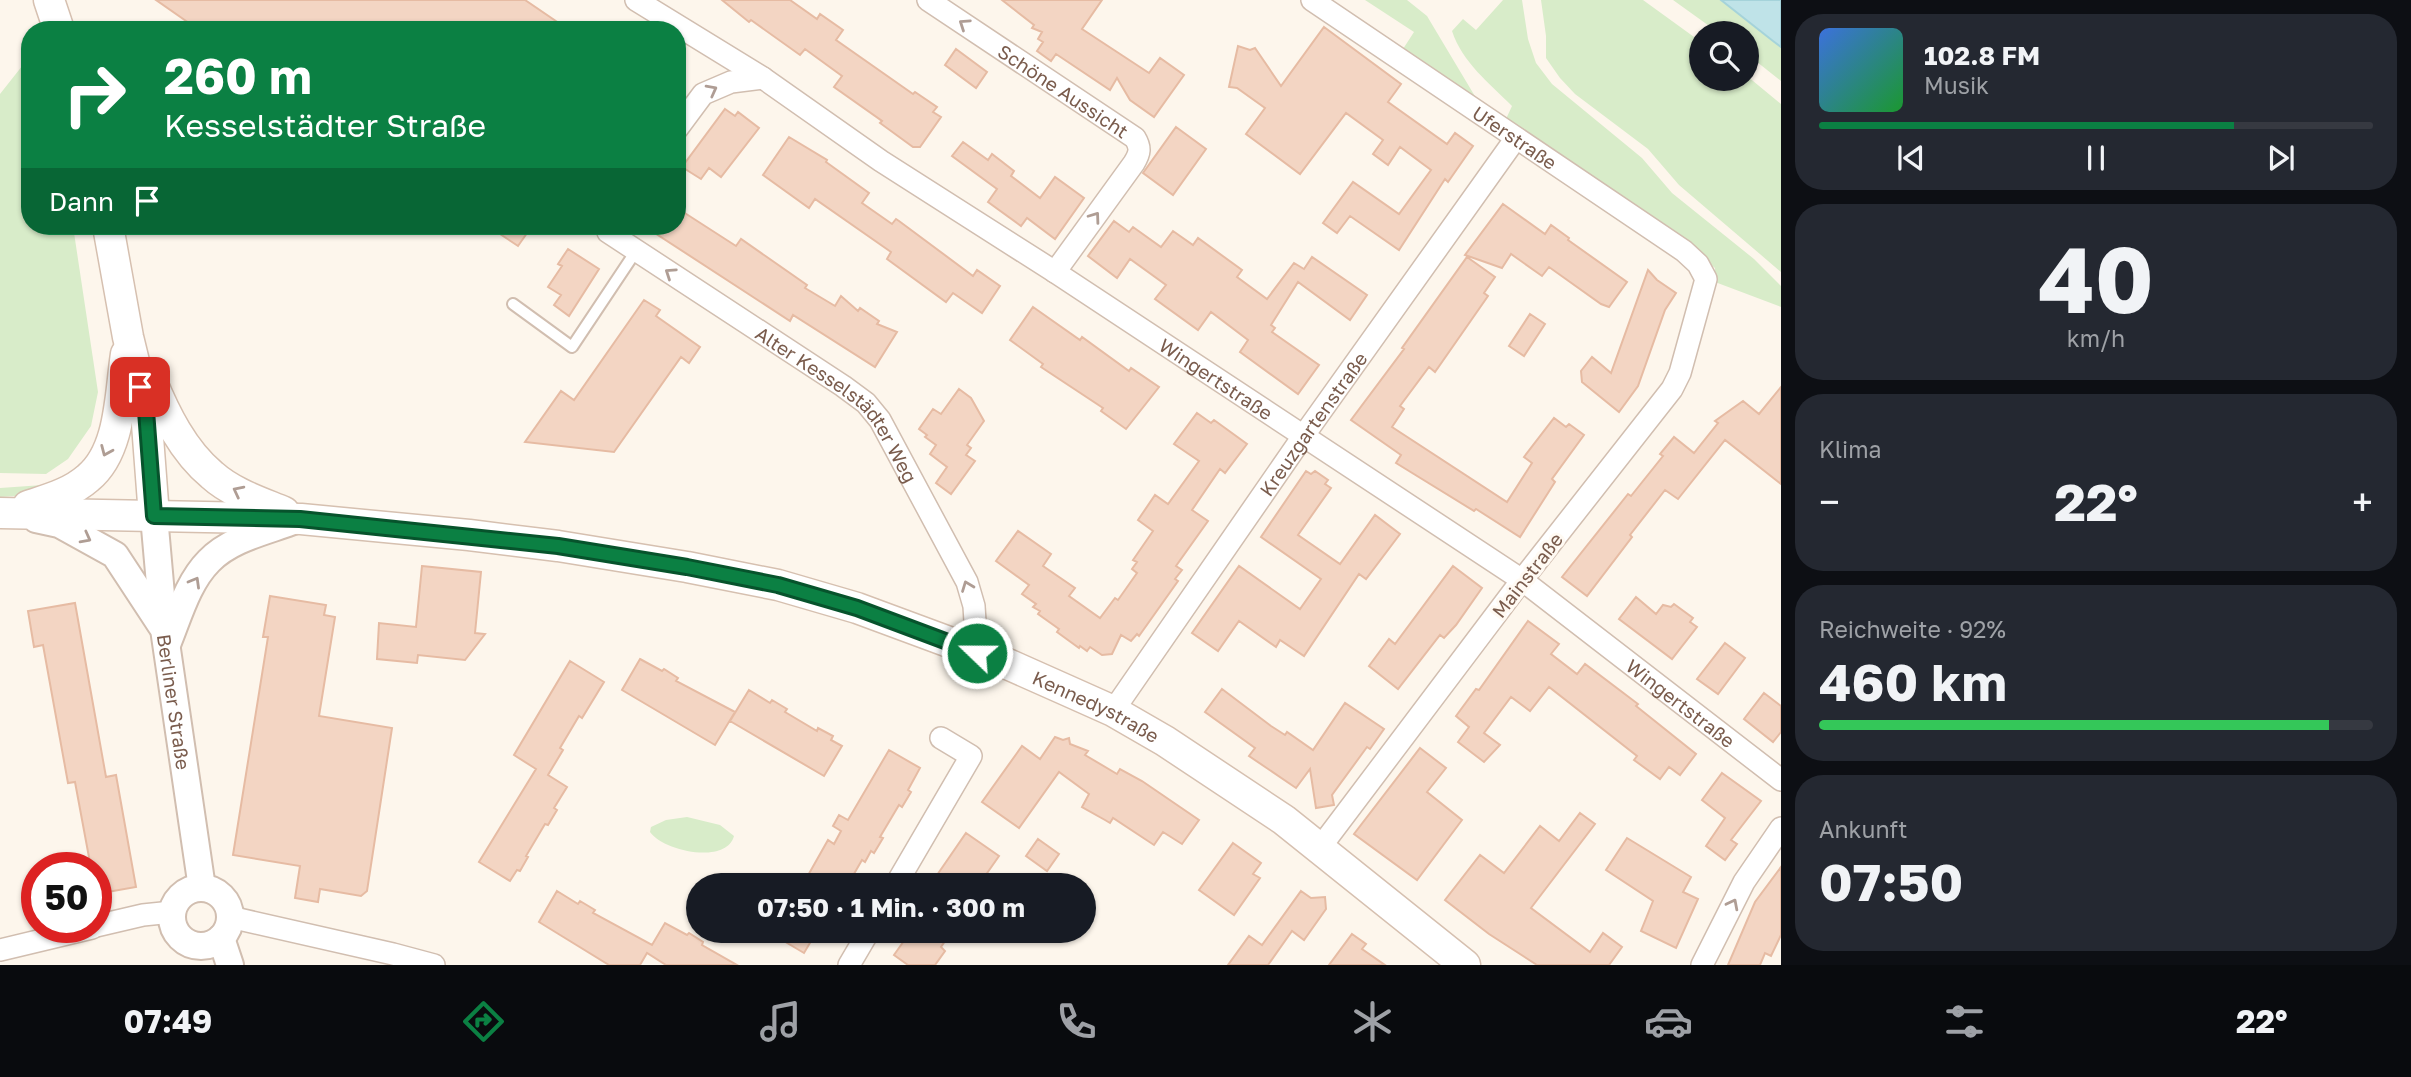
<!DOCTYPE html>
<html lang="de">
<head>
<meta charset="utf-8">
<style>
	:root { --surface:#171b24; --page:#242831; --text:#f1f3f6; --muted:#9ea1a6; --line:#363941; --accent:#0b8043 }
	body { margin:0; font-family:"Golos Text",sans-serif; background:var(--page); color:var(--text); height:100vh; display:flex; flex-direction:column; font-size:26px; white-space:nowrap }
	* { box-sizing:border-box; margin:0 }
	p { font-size:23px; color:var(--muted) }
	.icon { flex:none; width:38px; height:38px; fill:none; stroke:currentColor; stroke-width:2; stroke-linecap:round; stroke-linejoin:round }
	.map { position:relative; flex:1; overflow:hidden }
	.drawer { display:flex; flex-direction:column; gap:14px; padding:14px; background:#0d0f14; width:630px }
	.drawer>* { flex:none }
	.banner { position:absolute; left:21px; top:21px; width:665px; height:214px; border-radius:28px; box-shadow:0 2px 5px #0004; background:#0b8043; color:#fff; overflow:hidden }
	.buttons { position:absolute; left:1689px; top:21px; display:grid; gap:14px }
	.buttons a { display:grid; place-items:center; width:70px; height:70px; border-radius:50%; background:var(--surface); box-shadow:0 2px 5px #0004; font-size:35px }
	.speed { position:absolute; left:21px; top:852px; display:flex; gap:14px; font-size:35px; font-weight:700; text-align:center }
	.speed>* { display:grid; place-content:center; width:91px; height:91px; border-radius:50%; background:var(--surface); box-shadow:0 2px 5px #0004; line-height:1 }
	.speed .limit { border:10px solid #d22; background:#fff; color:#111 }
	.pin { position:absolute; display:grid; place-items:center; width:60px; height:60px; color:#fff; margin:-30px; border-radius:14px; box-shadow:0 4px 10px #0006 }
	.me { position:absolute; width:77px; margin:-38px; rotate:292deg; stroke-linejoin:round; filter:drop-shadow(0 0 5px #0008) }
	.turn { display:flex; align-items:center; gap:24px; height:147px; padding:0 28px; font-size:32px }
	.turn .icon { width:91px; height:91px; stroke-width:2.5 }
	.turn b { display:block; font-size:49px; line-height:60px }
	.then { display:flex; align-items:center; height:66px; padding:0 28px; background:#0003; gap:14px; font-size:26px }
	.big { font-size:52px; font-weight:700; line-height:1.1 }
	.drawer .tile { flex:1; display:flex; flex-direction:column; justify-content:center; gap:10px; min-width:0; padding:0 24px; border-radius:28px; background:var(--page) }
	.drawer .dial { align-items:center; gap:0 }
	.dial b { font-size:91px; line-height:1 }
	.song { display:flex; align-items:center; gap:21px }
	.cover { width:84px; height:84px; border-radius:10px; background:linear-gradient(135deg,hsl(220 70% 55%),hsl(130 70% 35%)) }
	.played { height:7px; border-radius:4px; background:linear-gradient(90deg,var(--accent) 75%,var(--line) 75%) }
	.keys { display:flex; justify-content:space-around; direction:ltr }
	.heat { display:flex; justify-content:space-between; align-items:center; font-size:38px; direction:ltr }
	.charge { height:10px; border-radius:5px; background:linear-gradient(90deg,#34c759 92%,var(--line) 0) }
	.trip { position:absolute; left:686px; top:873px; width:410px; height:70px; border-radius:35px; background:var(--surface); box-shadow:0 2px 5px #0004; font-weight:700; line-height:70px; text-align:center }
	.tabs { display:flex; height:112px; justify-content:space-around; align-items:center; background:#090b0e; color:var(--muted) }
	.tabs .icon { width:49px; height:49px }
	.tabs .on { color:var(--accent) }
	.tabs b { font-size:32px; color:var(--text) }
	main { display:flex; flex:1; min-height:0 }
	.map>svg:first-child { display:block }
	.green { fill:#d8ecc9 }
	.water { fill:#bfe3e8; stroke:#a5d3da; stroke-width:2 }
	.building { fill:#f3d5c3; stroke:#e6bba3; stroke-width:2 }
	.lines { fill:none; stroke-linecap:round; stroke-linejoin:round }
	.service-casing { stroke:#d1beb0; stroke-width:14 }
	.minor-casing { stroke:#d1beb0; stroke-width:24 }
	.tertiary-casing { stroke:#d1beb0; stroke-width:30 }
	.secondary-casing { stroke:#d6c0b0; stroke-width:33 }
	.service { stroke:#fff; stroke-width:10 }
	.minor { stroke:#fff; stroke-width:21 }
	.tertiary { stroke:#fff; stroke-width:26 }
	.secondary { stroke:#fff; stroke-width:30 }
	.oneway { stroke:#af9d94 }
	.route-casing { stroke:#07532c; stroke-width:18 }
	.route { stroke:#0b8043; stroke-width:12 }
	.labels { text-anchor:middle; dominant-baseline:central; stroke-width:6; stroke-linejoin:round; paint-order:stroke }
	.street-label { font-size:19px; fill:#7a5c4d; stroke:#fffaf3 }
</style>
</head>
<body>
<main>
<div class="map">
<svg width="1781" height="965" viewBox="0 0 1781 965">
	<rect width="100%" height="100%" fill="#fdf6ec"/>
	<path class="green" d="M1365,0h42l20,16 49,82 -73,-49 11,-17z
		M1503,0h19l6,39 8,24 16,21 90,74 30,35 82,66 27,27v21l-66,-25v-14l-24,-20 -185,-129 6,-13c-22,-22 -50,-44 -60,-75l11,-12 13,11z
		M1541,0h102l58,42v37h45l1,-3 34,28v168l-102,-87 -31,-36 -73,-55 -15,-16 -14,-20v-22z
		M1673,0h48l60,47v34l-34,-27 -1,-21h-27z
		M30,56v170h43l25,166 -7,34 -23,33 -22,15 -46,-1v-379z
		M88,469l-60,26 -28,2v-9l43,-3z
		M687,817l33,8 14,11c-8,29 -71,15 -84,-4l1,-5 15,-7z"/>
	<path class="water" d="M1721,0h60v47l-8,-6z"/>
	<path class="building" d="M156,0h369l44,30h-370z
		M722,0h68l27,19 3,-5 23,16 -7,10 77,54 2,-2 22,15 -4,5 8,5 -21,30h-7l-33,-24 2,-2 -48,-34 8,-11 -37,-27 -5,6 -49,-35 -2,2z
		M1002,0h100l-20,29 67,44 11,-15 24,17 -30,42 -24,-17 -13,-22 -7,12 -54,-36 -5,7 -14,-10 6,-9 -5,-3 4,-7 -10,-4 2,-3z
		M1324,27l77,57 -13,18 59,42 8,-11 18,13 -25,36 -3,-3 -46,71 -49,-34 -13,17 -14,-10 30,-41 46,32 32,-44 -31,-23 -12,18 -15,-11 10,-14 -37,-27 -46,61 -54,-40 19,-26 -28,-20 -8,-1 9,-41 12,4 5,-2 26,38z
		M956,49l31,23 -11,16 -31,-23z
		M725,109l10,7 3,-4 21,16 -38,49 -12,-9 -8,11 -19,-12z
		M1176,127l30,22 -33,46 -30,-22z
		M789,137l38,23 -1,2 43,31 -7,10 30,21 4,-5 3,2 74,55 4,-6 23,16 -18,27 -29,-20 -7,9 -59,-43 4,-7 -76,-53 -6,9 -46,-33z
		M963,142l25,18 4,-6 22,17 -3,5 29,22 15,-21 29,21 -29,41 -28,-21 -6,8 -33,-24 9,-13 -45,-33z
		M1503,204l42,30 6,-9 18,13 -1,2 59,42 -18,25 -8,-3 -52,-37 -7,9 -31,-22 -9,14 -37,-13z
		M677,208l59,38 5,-7 66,46 -2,3 30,18 6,-10 17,15 2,-3 19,13 -2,3 20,8 -22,35 -82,-52 -3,6 -146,-95h33z
		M1114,221l15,11 4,-5 28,20 12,-16 20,14 5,-7 44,32 -5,7 30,22 27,-36 10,6 8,-12 55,38 -17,25 -52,-38 -27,43 4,3 -3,4 47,33 -21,29 -58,-42 8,-12 -37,-28 -13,18 -43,-31 11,-14 -36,-26 -13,19 -29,-22z
		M488,226h44l-14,20z
		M568,249l31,20 -30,47 -15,-11 7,-10 -13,-8 14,-21 -4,-2z
		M1467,257l28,20 -11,16 4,3 -53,76 -6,-5 -29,39 4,3 -12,18 115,75 25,-39 -8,-6 30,-39 12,9 3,-3 15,11 -32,44 3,3 -35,55 -44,-28 -2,2 -78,-48 5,-8 -50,-35 53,-71 -2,-1z
		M1648,270l9,10 19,13 -11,17 -27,76 -19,26 -37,-30 -1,-11 11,-14 19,16z
		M644,300l16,10 -4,6 44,31 -11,16 -8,-6 -67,95 -89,-10 36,-51 13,9z
		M1033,307l47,33 2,-3 47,34 2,-3 28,19 -33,42 -25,-18 2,-3 -62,-41 2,-3 -33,-24z
		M1530,314l15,10 -21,32 -15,-10z
		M1781,387v97l-56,-44 -47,59 -13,-9 -35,45 2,2 -45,59 -25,-19 66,-83 3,2 32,-40 -3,-2 14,-17 20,16 24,-30 -3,-2 28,-20 16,13z
		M959,389l12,9 13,23 -17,24 4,3 -5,7 9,6 -24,33 -15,-11 11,-16 -17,-13 6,-9 -11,-8 2,-2 -8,-6 14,-20 8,5z
		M1197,413l14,10 3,-3 33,24 -22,29 -5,-4 -28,41 16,11 -32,45 6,4 -7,9 3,2 -39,55 -2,-2 -6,7 -10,-6 -9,19 -10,1 -12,-8 -3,4 -7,-5 -1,2 -22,-16 2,-3 -21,-15 2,-3 -7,-4 3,-3 -14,-10 7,-9 -33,-24 22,-30 33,23 -8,12 32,22 -6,8 31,22 15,-20 3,2 19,-27 -5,-4 5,-7 -4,-2 20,-29 -15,-11 17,-25 13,9 31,-43 -25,-17z
		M1306,471l5,3 4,-3 13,9 -3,4 6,4 -33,47 42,29 35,-49 25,19 -34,45 -7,-5 -55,82 -24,-16 -4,7 -37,-26 -21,30 -26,-18 47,-67 61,43 21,-30 -60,-42z
		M422,566l59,6 -6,61 10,1 -20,26 -47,-5 -1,8 -40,-4 2,-36 37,4z
		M1453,566l29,22 -26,37 -12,13 -4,-3 -42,54 -29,-23 20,-27 6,5z
		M270,596l56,9 -2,10 11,2 -16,99 73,12 -25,163 -6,5 -41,-7 -2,13 -23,-4 5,-32 -67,-11 35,-218h-5z
		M1636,597l20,17 7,-9 8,2 3,-3 19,14 -3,4 7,5 -25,32 -53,-40z
		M75,603l31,174 10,-2 20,112 -40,7v-26h-5l-16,-86 -7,1 -25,-138 -9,2 -6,-36z
		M1528,621l31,23 -8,10 26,20 8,-10 53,40 -2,2 60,48 -16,21 -11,-8 -9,12 -26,-19 3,-4 -88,-69 -19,24 -19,-14 -27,36 16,12 -16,17 -26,-20 11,-15 -13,-11 20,-27 3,1z
		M1725,643l20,15 -27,36 -21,-15z
		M640,659l22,12 2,-2 14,9 -2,3 59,31 -20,33 -93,-55z
		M570,661l34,21 -22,36 -3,-2 -19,32 3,2 -15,25 19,12 -13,21 3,2 -9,15 -3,-1 -19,32 2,1 -8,14 -3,-1 -7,11 -31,-19 57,-93 -22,-14z
		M1222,689l49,37 14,9 2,-3 26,18 32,-47 39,26 -14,20 -3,-2 -35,48 2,10 -18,3 -6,-39 -14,19 -47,-32 6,-8 -50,-36z
		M749,690l21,13 2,-3 15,9 -2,3 32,19 1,-3 15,8 -2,4 11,6 -18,30 -94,-55z
		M1764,693l17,13v26l-8,10 -29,-23z
		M1055,737l8,3 6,-2 1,6 18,7 -3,4 32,19 3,-5 22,12 57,39 -17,24 -19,-12 -9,13 -41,-27 -3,5 -5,-3 -23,-13 7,-13 -30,-22 -40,56 -37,-26 40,-56 18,13z
		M1420,748l26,20 -19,24 35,28 -45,60 -63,-46z
		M889,750l31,18 -12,22 3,2 -9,15 -3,-2 -19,32 3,1 -9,15 -3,-2 -6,11 -3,-2 -15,26h-45l26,-46 6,4 7,-13 -8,-5 6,-11 9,5z
		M1722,773l39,28 -30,39 6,4 -12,16 -19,-14 19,-28 -23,-18z
		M1580,813l15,11 -64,84 59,44 13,-19 19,14 -13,18h-72l-48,-31 -44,-34 35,-45 24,18 36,-47 19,15z
		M966,833l33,23 -21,30h-33l-10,-8z
		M1627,838l64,39 -8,15 15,7 -22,49 -35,-17 12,-30 -47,-31z
		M1038,839l21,15 -12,17 -21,-15z
		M1233,843l28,20 -8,11 7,4 -26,37 -35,-25z
		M1781,867v68l-10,21 -6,-3 -5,12h-32l27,-63z
		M557,891l21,13 2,-3 15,9 -2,3 59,32 13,-22 22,12 2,-2 14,9 -1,3 35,20h-71l-19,-12 -7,12h-31l-70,-43z
		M1301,891l10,7 14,-1 1,12 -22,31 -12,-9 -24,34h-40l21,-29 13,9z
		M767,931h50l-13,22z
		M911,931h41l-11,16 4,4 -10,14h-27l-14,-10z
		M1352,934l14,10 -4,5 23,16h-56z"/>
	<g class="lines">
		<defs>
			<path id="service" d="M513,304l59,43 64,-96"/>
			<g id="minor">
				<path id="s1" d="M636,0l127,78 118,83 174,111 467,308 259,200"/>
				<path id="s2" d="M928,0l207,138c6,10 5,15 -1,25l-79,109"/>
				<path id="s3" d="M1312,0l372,251 14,13 8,15 -26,94 -8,16 -150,191 -203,269"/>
				<path d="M677,129l26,-35 28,-12 32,-4"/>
				<path id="s4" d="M607,226l1,6 235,154 23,17 14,17 87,162 7,24 3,47"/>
				<path id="s5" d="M1113,711l191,-276 212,-297"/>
				<path d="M895,886l76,-130 -30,-18"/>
				<path d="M230,917l163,37 41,11"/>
				<path d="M96,926l47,-11 29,-3"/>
				<path d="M0,950l92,-22"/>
				<path d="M849,965l20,-34"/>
				<path d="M1702,965l42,-83 37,-54"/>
			</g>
			<g id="tertiary">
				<path id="s6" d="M154,516l10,113 38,259"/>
				<path d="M36,519l23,5 56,31 46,70"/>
				<path d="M168,642c11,-27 20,-60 41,-81 22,-23 59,-30 87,-41"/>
				<circle cx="201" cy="917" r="29"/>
				<path d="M221,938l9,27"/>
			</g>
			<g id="secondary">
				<path d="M49,0l10,30"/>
				<path d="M108,226l20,111 18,74 8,105"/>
				<path d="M151,380c14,34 32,71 61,95 20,18 48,27 72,37"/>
				<path d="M28,506c21,-7 43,-13 60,-28 33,-27 32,-84 38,-124"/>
				<path id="s7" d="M0,513l301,6 168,16 89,11 129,21 91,18 79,23 146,54 63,28 47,21 52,30 119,79 181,145"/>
			</g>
		</defs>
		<use href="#service" class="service-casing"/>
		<use href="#minor" class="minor-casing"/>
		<use href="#tertiary" class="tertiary-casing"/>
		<use href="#secondary" class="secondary-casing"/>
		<use href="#service" class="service"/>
		<use href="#minor" class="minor"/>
		<use href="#tertiary" class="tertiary"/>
		<use href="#secondary" class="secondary"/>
	</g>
	<defs><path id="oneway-chevron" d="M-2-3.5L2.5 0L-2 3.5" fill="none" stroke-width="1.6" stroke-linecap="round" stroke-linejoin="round" transform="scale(1.75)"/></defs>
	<g class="oneway">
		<use href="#oneway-chevron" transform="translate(964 24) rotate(-146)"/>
		<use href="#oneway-chevron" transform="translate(712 90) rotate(-28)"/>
		<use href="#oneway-chevron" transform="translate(1095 217) rotate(-54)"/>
		<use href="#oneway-chevron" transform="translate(670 273) rotate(-146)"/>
		<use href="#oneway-chevron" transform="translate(106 451) rotate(113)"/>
		<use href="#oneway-chevron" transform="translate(238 491) rotate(-153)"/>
		<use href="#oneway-chevron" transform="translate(86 538) rotate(28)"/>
		<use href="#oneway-chevron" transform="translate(195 582) rotate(-60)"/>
		<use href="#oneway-chevron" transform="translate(967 586) rotate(-111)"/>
		<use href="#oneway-chevron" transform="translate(1733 904) rotate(-63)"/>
	</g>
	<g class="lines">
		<defs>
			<path id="route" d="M140,387l6,24 8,105 146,3 258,27 129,21 91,18 79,23 120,45"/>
		</defs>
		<use href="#route" class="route-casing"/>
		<use href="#route" class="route"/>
	</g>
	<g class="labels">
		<g class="street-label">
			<text stroke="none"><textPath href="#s2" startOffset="163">Schöne Aussicht</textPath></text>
			<text stroke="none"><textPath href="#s3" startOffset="245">Uferstraße</textPath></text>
			<text stroke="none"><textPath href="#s1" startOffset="693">Wingertstraße</textPath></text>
			<text stroke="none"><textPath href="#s4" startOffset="296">Alter Kesselstädter Weg</textPath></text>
			<text stroke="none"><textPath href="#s5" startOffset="350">Kreuzgartenstraße</textPath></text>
			<text transform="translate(1527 575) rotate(-52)">Mainstraße</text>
			<text stroke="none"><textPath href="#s6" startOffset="187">Berliner Straße</textPath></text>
			<text stroke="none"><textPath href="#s1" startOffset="1260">Wingertstraße</textPath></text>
			<text stroke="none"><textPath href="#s7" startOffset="1124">Kennedystraße</textPath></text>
		</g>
	</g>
</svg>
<div class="buttons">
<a><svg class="icon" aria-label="search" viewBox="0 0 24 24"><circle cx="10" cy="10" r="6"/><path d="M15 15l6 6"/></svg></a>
</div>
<div class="speed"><div class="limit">50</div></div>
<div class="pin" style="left:140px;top:387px;background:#d93025"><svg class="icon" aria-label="arrive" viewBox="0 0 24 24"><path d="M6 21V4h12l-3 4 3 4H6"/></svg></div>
<svg class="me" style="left:977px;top:653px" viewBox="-20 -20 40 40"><circle r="17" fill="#0b8043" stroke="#fff" stroke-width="3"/><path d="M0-11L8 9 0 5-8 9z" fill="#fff"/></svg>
<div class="trip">07:50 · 1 Min. · 300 m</div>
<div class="banner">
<div class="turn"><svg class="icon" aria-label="right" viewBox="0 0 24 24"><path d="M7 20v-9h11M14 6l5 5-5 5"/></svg><div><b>260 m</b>Kesselstädter Straße</div></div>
<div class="then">Dann<svg class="icon" aria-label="arrive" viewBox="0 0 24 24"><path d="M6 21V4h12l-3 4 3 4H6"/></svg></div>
</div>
</div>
<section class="drawer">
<div class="tile">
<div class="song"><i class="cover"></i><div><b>102.8 FM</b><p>Musik</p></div></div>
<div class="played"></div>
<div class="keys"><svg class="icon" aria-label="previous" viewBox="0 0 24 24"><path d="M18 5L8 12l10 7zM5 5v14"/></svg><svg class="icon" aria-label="pause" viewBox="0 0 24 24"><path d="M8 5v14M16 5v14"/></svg><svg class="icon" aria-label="next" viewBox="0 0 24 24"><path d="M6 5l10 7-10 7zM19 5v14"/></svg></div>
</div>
<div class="tile dial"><b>40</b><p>km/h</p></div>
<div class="tile"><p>Klima</p>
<div class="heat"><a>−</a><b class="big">22°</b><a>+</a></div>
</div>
<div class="tile"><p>Reichweite · 92%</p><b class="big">460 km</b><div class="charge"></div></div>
<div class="tile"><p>Ankunft</p><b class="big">07:50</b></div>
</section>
</main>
<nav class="tabs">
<b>07:49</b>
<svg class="icon on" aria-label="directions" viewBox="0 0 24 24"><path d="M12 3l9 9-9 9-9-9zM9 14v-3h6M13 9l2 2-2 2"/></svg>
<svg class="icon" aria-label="music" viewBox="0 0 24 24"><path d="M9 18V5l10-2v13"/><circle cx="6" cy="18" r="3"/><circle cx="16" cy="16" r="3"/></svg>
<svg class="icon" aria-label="phone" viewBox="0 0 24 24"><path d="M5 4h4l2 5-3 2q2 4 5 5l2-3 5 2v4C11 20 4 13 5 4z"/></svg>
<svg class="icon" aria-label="climate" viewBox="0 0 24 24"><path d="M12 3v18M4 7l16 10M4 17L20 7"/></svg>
<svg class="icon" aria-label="car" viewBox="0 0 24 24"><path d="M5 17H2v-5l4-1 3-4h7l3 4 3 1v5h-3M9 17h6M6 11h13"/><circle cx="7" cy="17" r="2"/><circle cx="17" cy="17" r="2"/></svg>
<svg class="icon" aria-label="filters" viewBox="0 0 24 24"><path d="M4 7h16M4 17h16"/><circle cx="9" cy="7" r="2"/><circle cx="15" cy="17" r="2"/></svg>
<b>22°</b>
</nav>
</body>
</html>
